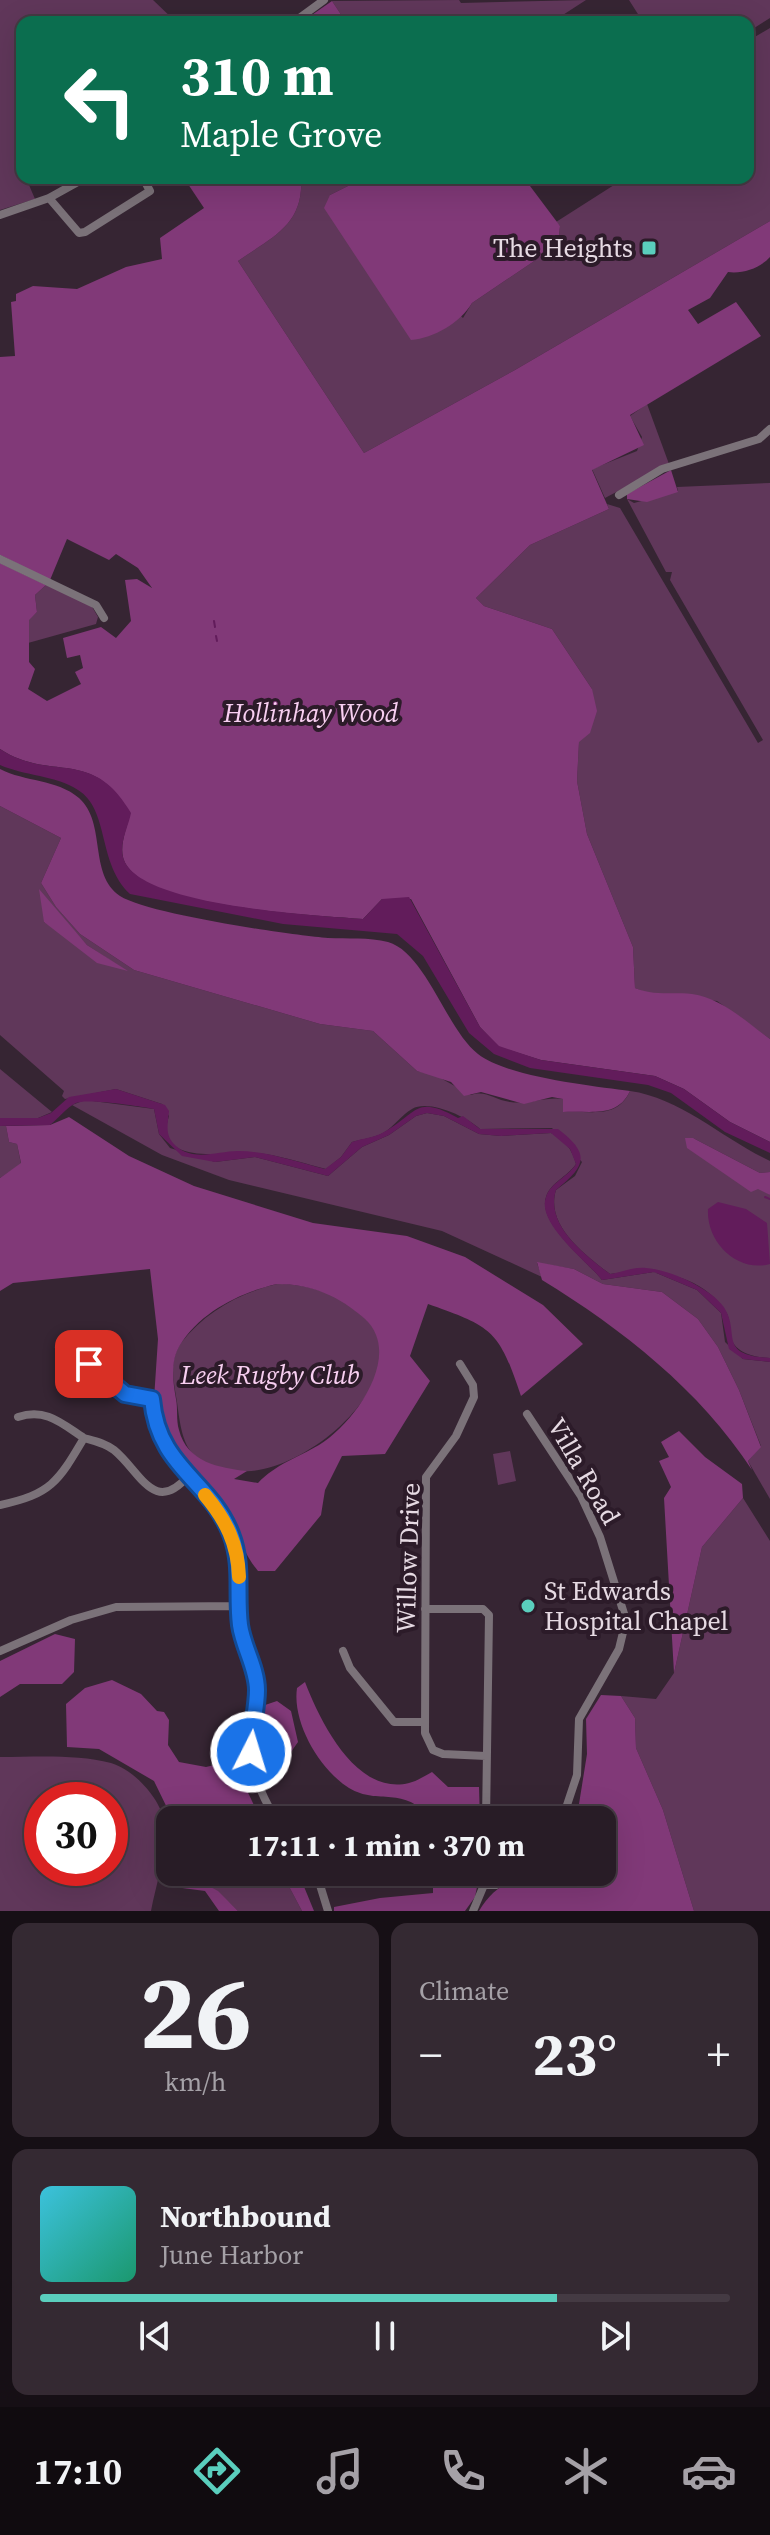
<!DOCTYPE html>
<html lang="en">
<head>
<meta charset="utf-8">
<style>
	:root { --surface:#281c26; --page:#342932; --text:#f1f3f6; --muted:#a5a1a7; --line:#443a43; --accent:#5acebd }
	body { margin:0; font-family:"Source Serif 4",serif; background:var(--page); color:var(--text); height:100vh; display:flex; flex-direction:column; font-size:30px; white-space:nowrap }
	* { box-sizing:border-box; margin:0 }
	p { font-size:26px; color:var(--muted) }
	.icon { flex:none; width:44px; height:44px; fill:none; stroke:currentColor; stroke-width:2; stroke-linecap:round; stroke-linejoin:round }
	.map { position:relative; height:1911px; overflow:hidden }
	.panel { display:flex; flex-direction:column; gap:12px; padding:12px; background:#160f15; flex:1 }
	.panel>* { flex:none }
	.guide { position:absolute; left:16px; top:16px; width:738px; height:168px; border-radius:16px; box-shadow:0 8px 32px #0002,0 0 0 2px var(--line); background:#0b6e4f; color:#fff; overflow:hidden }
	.speed { position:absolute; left:24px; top:1782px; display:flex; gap:16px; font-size:40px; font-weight:700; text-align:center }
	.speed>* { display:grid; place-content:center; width:104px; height:104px; border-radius:50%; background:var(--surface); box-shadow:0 8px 32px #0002,0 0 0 2px var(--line); line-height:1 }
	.speed .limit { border:12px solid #d22; background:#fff; color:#111 }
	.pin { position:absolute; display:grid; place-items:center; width:68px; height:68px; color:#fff; margin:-34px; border-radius:16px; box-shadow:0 4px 12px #0006 }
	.me { position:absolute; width:88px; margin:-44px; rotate:5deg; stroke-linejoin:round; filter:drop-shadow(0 0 6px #0008) }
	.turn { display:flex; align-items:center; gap:28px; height:168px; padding:0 32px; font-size:36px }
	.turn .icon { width:104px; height:104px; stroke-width:2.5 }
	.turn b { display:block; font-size:56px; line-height:68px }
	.big { font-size:60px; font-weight:700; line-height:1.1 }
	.panel .widget { flex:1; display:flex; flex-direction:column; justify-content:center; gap:12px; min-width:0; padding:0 28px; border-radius:16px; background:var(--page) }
	.panel .dial { align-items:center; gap:0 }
	.dial b { font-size:104px; line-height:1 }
	.song { display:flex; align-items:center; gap:24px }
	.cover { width:96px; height:96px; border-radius:12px; background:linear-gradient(135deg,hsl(190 70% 55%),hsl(160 70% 35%)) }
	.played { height:8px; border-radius:4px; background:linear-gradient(90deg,var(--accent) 75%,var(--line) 75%) }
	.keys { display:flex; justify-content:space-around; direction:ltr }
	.heat { display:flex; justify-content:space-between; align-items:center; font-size:44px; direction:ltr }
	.panel .tiles { flex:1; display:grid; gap:12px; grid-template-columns:1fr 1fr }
	.widget:last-child { grid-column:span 2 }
	.trip { position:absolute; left:156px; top:1806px; width:460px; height:80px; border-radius:16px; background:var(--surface); box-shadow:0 8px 32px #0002,0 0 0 2px var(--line); font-weight:700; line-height:80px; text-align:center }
	.tab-bar { display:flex; height:128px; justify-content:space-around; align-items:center; background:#100b0f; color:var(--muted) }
	.tab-bar .icon { width:56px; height:56px }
	.tab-bar .current { color:var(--accent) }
	.tab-bar b { font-size:36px; color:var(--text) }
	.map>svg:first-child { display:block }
	.green { fill:#60375a; fill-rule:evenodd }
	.forest { fill:#813978; fill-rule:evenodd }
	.water { fill:#621c5b }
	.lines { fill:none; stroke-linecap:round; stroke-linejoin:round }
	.stream { stroke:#621c5b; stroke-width:2 }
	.minor { stroke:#7b7279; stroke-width:8 }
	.route-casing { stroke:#114b97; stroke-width:20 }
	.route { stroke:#1a73e8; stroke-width:14 }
	.slow { stroke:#f59e0b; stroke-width:14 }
	.poi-dot { fill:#5acebd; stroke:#2c1b29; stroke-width:3 }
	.labels { text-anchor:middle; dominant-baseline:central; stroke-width:8; stroke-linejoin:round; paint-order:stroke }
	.poi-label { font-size:26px; fill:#e6dae3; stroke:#2c1b29; text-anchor:end }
	.park-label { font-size:26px; font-style:italic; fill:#f8cff1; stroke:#2c1b29 }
	.street-label { font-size:26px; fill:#e6dae3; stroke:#2c1b29 }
</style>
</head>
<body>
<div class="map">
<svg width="770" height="1911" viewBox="0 0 770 1911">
	<rect width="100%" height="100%" fill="#362533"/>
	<path class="green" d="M0,0h153l23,22h-154v135l-4,2 4,19h4l9,21 -35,11z
		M459,0l2,3 125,-3 -34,22h-206l-14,-21z
		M629,0h141v18l-22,14v-10h-105z
		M770,28v193l-255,149 -151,83 -126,-192c34,-24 66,-36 63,-83h63l-34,17 133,123 9,-15 86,-58 2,-19 -4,-4 69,-44h123v-137z
		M647,404l22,60 -64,34 -13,-29 45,-18 5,-14 -12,-21z
		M770,483v556l-53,-38 -70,-8 -12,-5 -2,-41 -46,-113 -10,-53 2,-40 13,-52 -40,-60 -68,-23 -8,-8 54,-53 79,-36 -2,-5 13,4 138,235 5,-3 -93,-160 2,-8h-6l-39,-73 7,4 44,-12 -1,-4z
		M46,585l45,20 7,12 -2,7 -68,19 1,-24 8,-7 -2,-17z
		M0,806l61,32 -20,45 15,24 24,27 54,36 186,54 53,7 44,40 18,4 36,20c15,-5 23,5 39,7 18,3 36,-6 54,-3v13c27,-2 53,8 66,-21 51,7 93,48 140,70v11l-10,1 -67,-35 77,57v163c-19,-1 -39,-6 -41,-28 -1,-8 1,-12 -3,-18 -25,-39 -75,-45 -116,-38 -26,-20 -65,-49 -54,-84l19,-14 7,-14 -30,-34 -72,1c-13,-12 -51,-30 -68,-20 -11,6 -18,18 -29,24 -9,5 -21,6 -31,9l-11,15 -15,12c-20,-5 -41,-12 -61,-15 -26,-5 -114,17 -96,-38l-7,-12 -46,-15 -51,10 -3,-3 2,-5 -64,-56zM51,906l36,39 38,25 -81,-48z
		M0,1069l52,43 -14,6h-38z
		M85,1100l69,9 5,25 11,14 45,14 40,-5 73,19 34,-29 27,-12 27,-19 11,-3 17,3 35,18 22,2 50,-3c13,5 22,18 25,31 -8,12 -26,19 -30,33 -9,25 41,64 56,83l52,-8 43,18 24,23 4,29 18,17 27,3v137l-22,-38 13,-15 -22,-56 -21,-43 -20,-28 -36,-27 -59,-8 -29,-15 -37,-6 5,14 -100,-46 -213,-51 -67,-25 -90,-50z
		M0,1126h6l3,16 8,2 4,20 -21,14z
		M277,1284c28,0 56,7 78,26 6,5 14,11 18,17 36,62 -74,149 -131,144 -54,-5 -59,-22 -65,-69 -3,-19 -9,-41 4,-59 24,-31 58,-50 96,-59z
		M510,1451l6,30 -18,4 -5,-31z
		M743,1498l27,43v370h-76l-31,-101 -27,-62 -1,-30 -14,-22 35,3 18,-26 28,-126z
		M0,1757c35,0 77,-3 111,6 24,7 52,38 54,63 2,27 -9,58 -14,85h-151zM42,1800h68v68h-68z
		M170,1872l115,7 17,32h-64c-22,-22 -38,-34 -70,-33z"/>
	<path class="forest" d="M332,1l14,21h-38l-2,-3z
		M184,178h117c3,47 -29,59 -63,83l126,192 151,-83 255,-149v36c-10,11 -27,17 -42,15l-18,26 -22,12 10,14 38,-22 25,34 -131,79 14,30 -52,25 17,39 -79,36 -54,53 8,8 68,23 40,60 5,22 -7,22 -11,9 -2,39 10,53 46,113 2,41c19,8 37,4 57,6 30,4 54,28 78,45v103l-40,-20 -46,-33 -29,-13 -114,-16 -42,-13 -19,-20 -69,-128h-29l-19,20c-48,-4 -210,-11 -236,-53 -11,-16 0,-36 3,-53 -39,-67 -78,-30 -130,-64v-186l46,22 -11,10 2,17 -8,8v42l6,7 -7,20 19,12 34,-17 -6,-12 8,-4 -3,-13 -13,3 -4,-20 38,-11 15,11 15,-17 -6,-41 12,-1 15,9 -14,-20 -22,-14 -7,6 -42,-21 -17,41 -50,-25v-198l15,-1 -4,-54 5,-1v-7l17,-8 44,3 49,-22 36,-8 -2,-21 44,-30z
		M364,178h160l36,48 -2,19 -86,58c-12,20 -38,35 -61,37l-87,-132 6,-13z
		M671,470l7,22 -31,10 -20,-3v-5z
		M0,769c25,13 57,10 79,29 28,25 9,76 41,98 28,18 170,39 208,42 19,1 41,-1 60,4 38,11 58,87 90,112 29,23 115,32 152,37 -13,28 -40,19 -67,21v-13l-11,-2 -28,7 -43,-12 -17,4 -13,-14 -34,-11 -44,-40 -53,-7 -186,-54 -54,-36 -24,-27 -15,-24 20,-45 -61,-32z
		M39,889l48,56 41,26 -31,-8 -53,-41z
		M69,1117l60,39 65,30 119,37 94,13 58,21 78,48 40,39 -62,52c-22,-66 -28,-69 -93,-92l-18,52 20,25 -45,73 -43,2 -17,34 -4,25 -46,56h-17c-21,-25 -23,-56 -48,-79l-5,3 -52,-81 5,-75 -8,-70 -137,14 -13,8v-113l21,-15 -4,-19 -8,-2 -3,-16 44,-1zM277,1284c35,0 62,12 88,35 39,36 -11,105 -46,126 -22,13 -43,19 -61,38l-24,-4 13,-8c-28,-3 -60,-9 -68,-41 -3,-10 -1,-21 -3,-31 -3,-17 -6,-38 4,-54 20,-33 61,-53 97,-61z
		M685,1138h8l67,35 10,-1v23l-12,-6 -7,3 -64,-44z
		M537,1262l37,7 29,15 59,8 36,27 20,28 21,43 22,57 -13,14 4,9c-52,-80 -130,-141 -210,-190z
		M679,1431l26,26 37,27 1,14 -41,49 -28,126 -10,-175 7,-11 -12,-26 10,-4 -8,-15z
		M55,1634l20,5 -1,33 -12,12h-42l-20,13v-36z
		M112,1680l29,14 16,17 7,1 5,8 -1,25 11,17 27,5 33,-8 3,21 19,40h-88l-19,-39 -55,-32 -32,-2 -1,-43 19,-16z
		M305,1682c15,39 51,114 104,101 8,-2 16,-7 23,-11l16,15h31l1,33h-47c-30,-36 -54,-14 -84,-32 -30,-19 -57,-66 -52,-100z
		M601,1695l20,1 14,22 1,30 27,62 31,101h-215c28,-47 76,-39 123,-39v-52h-30l7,-16 8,-50 -1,-35z
		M277,1701l14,10 7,31 -19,27 -5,16 -15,-3 -3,-21 6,-55z
		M214,1872h84l16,39h-12l-17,-32z
		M433,1872h47l-5,25 -10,14h-131v-4l46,-9 53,-5z
		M192,1877l26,14 20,20h-19l-14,-20 -38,-5 1,-8z"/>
	<path class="water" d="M0,749c52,34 92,-3 131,64 -3,15 -13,32 -7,47 18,47 194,55 239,59l19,-20 27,-2 71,130 19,19 42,14 114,16 29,13 46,33 40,20v11l-45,-21 -54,-39 -23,-8 -118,-17 -36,-14 -25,-21 -46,-77 -26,-22 -114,-10 -153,-30c-33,-31 -20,-84 -52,-104 -23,-15 -53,-14 -78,-25z
		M116,1089l49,16 4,6c-1,13 -5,25 7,35 18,16 42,5 62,5 29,0 59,11 87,18l16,-12 11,-15c11,-4 22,-4 32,-10 34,-19 31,-38 74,-14l5,-2 17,13h78c33,25 28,37 -2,61 -11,35 28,64 54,84 12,-2 24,-7 36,-6 22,1 64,20 77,38 19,26 -8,49 47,52v4l-27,-3 -14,-10 -8,-36 -24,-23 -43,-18 -52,8c-15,-19 -66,-57 -56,-83 4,-14 23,-21 30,-33l-6,-15 -19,-16 -50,3 -22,-2 -35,-18 -17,-3 -11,3 -27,19 -27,12 -34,29 -73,-19 -40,5 -33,-6 -23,-22 -5,-25c-14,-3 -69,-11 -78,-6 -10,5 -17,15 -26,22l-50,1v-8h38l13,-5 18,-16z
		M718,1202l28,7 21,14 3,41c-33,9 -64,-22 -62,-55z"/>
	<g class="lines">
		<path class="stream" d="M214,621l1,6
			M216,636l1,5
			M765,1197l5,2"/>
		<path class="minor" d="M294,22l30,-22
			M49,198l30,35 6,-1 65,-41 -7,-13
			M0,215l49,-17 36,-20
			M619,495l43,-26 97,-30 11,-10
			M0,559l96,46 8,13
			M59,1347c32,14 57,53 93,52 7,73 75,93 87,159 4,22 -2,45 1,67 4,23 17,43 17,66 -1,63 -17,67 19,129
			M460,1364l13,21 1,12 -18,39 -30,41 -1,256 8,17 10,4 43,2
			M527,1414l54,82 19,41 26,83 -7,29 -40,70 -2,56 -15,45
			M18,1417c28,-9 43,6 66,21
			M0,1505c51,-11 58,-23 84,-67 11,3 21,5 30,12 26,21 40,66 74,26
			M425,1609h58l6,6 -3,205
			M0,1651l71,-31 45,-13 124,-1
			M343,1651l7,17 44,54h31
			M316,1872l12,39
			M473,1911l11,-26h12l22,-13"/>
	</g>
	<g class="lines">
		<defs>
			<path id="route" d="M89,1364l36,30 27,5c6,69 58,81 79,135 12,30 5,60 9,91 3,22 17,43 17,65 0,21 -7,41 -6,62"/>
		</defs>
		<use href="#route" class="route-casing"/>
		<use href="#route" class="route"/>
		<path class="slow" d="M205,1495c21,25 33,49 34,82"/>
	</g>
	<g class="poi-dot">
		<rect x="641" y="240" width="16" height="16" rx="4"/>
		<circle cx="528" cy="1606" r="8"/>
	</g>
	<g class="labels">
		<g class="poi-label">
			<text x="633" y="248">The Heights</text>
			<text x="544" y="1591" text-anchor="start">St Edwards<tspan x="544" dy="30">Hospital Chapel</tspan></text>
		</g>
		<g class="park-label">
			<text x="311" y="713">Hollinhay Wood</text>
			<text x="270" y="1375">Leek Rugby Club</text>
		</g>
		<g class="street-label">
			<text transform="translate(584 1471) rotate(60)">Villa Road</text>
			<text transform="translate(408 1558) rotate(-88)">Willow Drive</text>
		</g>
	</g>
</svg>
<div class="speed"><div class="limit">30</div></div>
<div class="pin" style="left:89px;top:1364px;background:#d93025"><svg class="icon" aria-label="arrive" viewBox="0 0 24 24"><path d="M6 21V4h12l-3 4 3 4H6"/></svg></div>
<svg class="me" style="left:251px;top:1752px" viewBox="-20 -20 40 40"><circle r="17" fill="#1a73e8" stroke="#fff" stroke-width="3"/><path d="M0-11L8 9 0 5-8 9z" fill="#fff"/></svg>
<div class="trip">17:11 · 1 min · 370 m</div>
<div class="guide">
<div class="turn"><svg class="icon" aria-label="left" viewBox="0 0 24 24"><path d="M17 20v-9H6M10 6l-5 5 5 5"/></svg><div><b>310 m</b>Maple Grove</div></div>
</div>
</div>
<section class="panel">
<div class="tiles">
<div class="widget dial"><b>26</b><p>km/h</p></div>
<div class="widget"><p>Climate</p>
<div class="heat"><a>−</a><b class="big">23°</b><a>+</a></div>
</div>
<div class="widget">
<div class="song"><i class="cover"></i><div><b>Northbound</b><p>June Harbor</p></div></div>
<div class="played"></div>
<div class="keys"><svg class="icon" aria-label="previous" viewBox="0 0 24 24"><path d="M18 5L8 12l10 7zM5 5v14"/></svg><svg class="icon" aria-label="pause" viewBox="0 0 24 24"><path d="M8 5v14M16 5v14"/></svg><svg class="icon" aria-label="next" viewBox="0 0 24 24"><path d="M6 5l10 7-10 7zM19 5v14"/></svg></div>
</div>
</div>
</section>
<nav class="tab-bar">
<b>17:10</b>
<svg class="icon current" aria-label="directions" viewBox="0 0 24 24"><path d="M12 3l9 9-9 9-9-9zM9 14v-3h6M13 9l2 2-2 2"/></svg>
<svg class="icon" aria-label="music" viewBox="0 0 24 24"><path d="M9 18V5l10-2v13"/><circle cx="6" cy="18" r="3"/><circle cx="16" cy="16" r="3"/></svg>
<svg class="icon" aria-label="phone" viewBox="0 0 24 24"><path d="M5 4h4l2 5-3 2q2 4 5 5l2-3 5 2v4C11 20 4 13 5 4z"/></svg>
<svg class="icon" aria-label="climate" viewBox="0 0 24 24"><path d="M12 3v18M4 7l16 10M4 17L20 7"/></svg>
<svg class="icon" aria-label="car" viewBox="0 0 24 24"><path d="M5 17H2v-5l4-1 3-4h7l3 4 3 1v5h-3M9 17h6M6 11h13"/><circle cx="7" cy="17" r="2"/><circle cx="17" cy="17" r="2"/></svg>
</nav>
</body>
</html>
